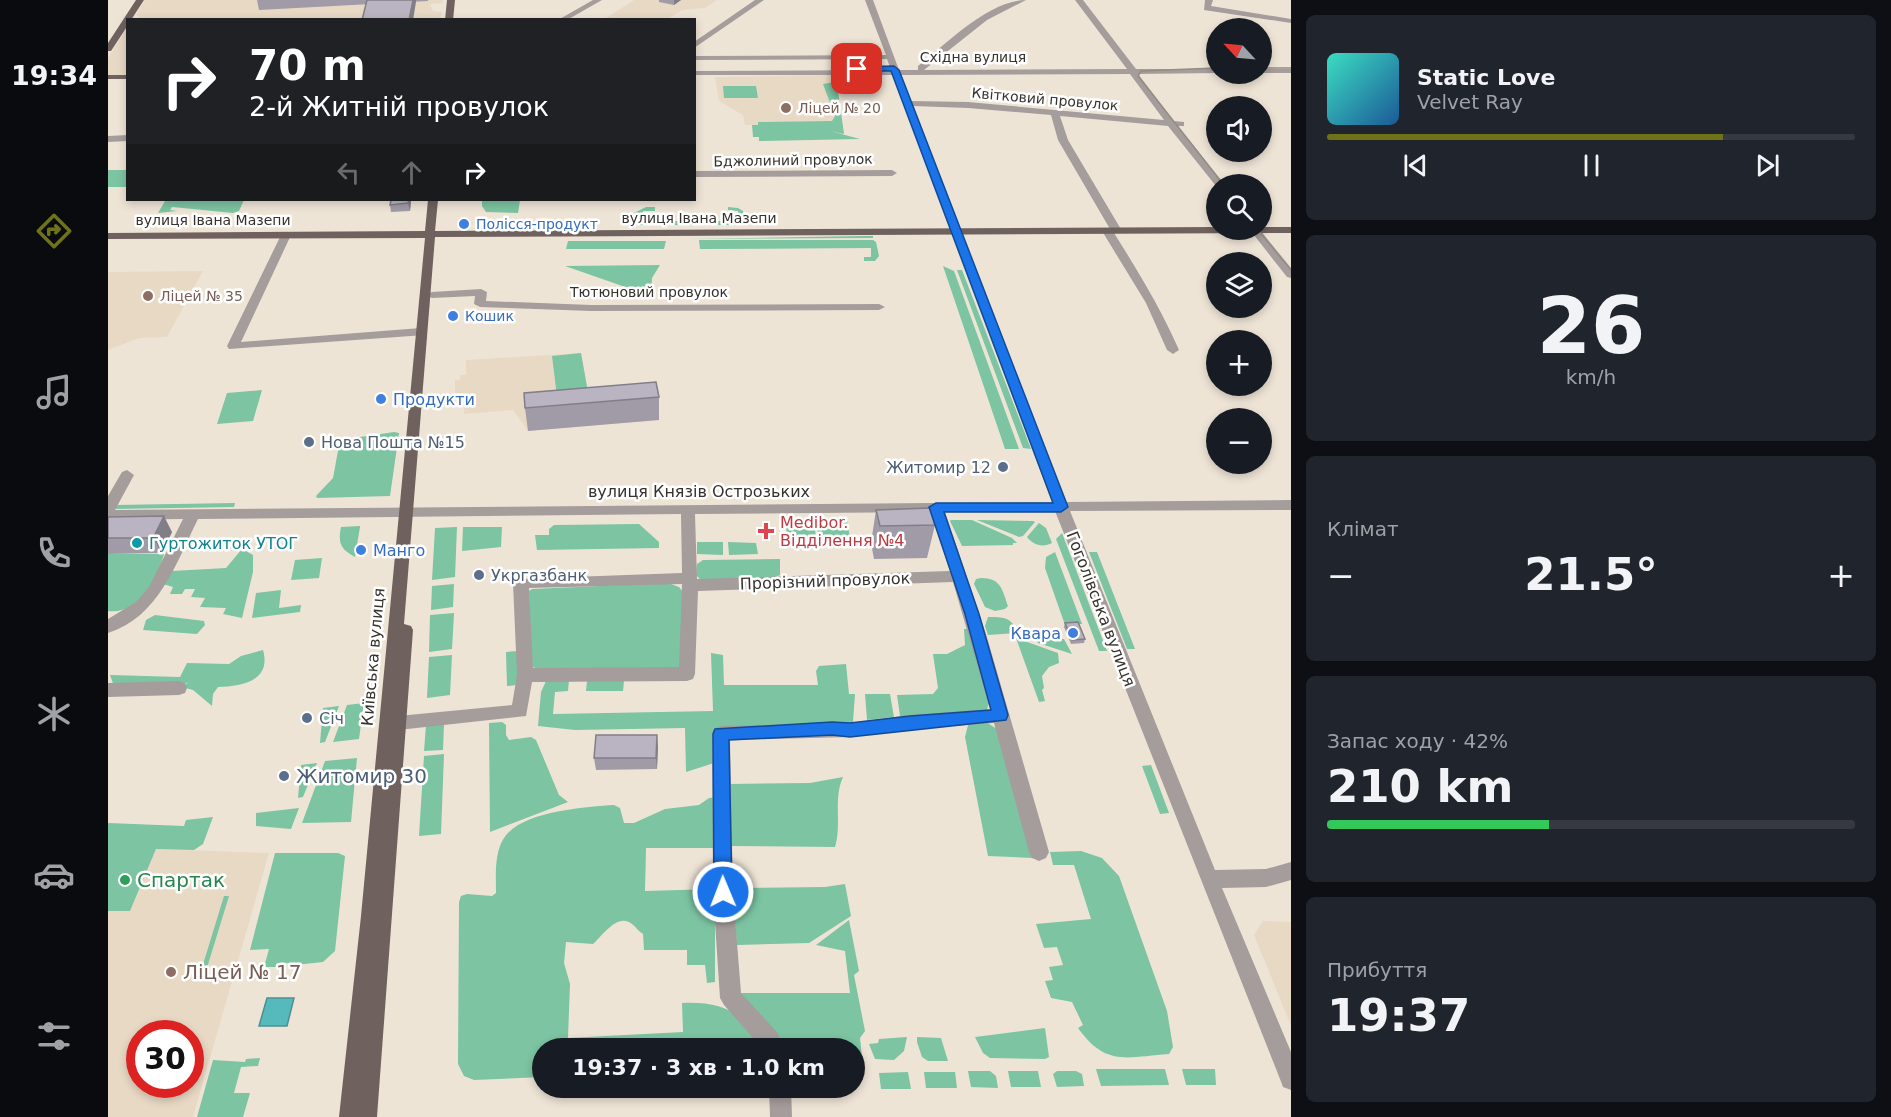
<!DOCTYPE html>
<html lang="uk">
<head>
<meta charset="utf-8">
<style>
	:root { --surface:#171b24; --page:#20242c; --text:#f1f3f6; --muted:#9ea1a6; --line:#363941; --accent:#6f7217 }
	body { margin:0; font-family:"DejaVu Sans",sans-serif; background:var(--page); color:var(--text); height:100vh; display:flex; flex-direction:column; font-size:22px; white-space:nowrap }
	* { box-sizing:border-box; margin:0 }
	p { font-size:20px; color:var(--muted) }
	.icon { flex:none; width:33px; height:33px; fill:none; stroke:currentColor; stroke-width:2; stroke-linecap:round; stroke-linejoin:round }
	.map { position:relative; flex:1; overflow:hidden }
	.drawer { display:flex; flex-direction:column; gap:15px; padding:15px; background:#0d0f14; width:600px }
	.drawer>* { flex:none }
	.hud { position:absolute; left:18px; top:18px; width:570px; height:183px; border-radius:0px; box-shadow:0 3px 9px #0003; background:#202124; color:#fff; overflow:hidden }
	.needle { width:39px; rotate:296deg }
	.fabs { position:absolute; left:1098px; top:18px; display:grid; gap:12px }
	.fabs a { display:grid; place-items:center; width:66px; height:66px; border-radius:50%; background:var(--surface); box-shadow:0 3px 9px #0003; font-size:30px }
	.speed { position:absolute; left:18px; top:1020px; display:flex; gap:12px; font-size:30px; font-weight:700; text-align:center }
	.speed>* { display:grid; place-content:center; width:78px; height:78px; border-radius:50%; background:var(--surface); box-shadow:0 3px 9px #0003; line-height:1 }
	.speed .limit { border:9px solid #d22; background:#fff; color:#111 }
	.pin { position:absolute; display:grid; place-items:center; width:51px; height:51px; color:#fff; margin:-26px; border-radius:12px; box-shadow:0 3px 9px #0006 }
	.me { position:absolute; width:66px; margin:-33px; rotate:359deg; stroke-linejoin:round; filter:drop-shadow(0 0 4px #0008) }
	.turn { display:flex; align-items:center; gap:21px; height:126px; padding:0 24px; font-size:27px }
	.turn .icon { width:78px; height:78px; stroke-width:2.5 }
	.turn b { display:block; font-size:42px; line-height:51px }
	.lanes { display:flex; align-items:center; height:57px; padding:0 24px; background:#0003; justify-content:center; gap:30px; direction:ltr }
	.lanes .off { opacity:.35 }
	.big { font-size:45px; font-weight:700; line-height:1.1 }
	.drawer .tile { flex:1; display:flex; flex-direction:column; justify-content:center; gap:9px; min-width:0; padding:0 21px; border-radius:9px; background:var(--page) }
	.drawer .dial { align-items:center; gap:0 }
	.dial b { font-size:78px; line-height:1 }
	.song { display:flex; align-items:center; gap:18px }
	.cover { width:72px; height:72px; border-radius:9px; background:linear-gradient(135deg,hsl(170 70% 55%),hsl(210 70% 35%)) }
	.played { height:6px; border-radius:3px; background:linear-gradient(90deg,var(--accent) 75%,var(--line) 75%) }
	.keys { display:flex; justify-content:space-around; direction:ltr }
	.heat { display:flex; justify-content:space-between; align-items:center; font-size:33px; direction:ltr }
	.charge { height:9px; border-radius:4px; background:linear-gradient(90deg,#34c759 42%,var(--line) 0) }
	.trip { position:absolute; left:424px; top:1038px; width:333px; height:60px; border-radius:30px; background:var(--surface); box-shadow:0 3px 9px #0003; font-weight:700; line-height:60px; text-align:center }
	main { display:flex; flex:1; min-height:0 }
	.tab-bar { display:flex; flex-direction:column; width:108px; justify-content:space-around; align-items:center; background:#090b0e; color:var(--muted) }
	.tab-bar .icon { width:42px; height:42px }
	.tab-bar .current { color:var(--accent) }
	.tab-bar b { font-size:27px; color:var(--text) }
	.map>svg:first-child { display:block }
	.built { fill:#e8d9c5; fill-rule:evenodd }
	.green { fill:#7cc4a2 }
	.water { fill:#56b9bc; stroke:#4c9091; stroke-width:1.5 }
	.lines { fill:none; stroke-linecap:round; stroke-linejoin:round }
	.minor { fill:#a59d9b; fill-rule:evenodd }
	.major { fill:#6f625e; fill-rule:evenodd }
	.tram { stroke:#948d83; stroke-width:1.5 }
	.wall { fill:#a09ba7 }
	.shaded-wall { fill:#827e88 }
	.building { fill:#bab4c2; stroke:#827e88; stroke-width:1.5 }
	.route { fill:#1a73e8; stroke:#114b97; stroke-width:1.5 }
	.education-dot { fill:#8d6e63; stroke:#fff; stroke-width:2 }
	.shop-dot { fill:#3f7fe0; stroke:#fff; stroke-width:2 }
	.service-dot { fill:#5c6f8a; stroke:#fff; stroke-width:2 }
	.health-dot { fill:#e0444e; stroke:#fff; stroke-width:2 }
	.culture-dot { fill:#0f9aa8; stroke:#fff; stroke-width:2 }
	.leisure-dot { fill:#2e9e5b; stroke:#fff; stroke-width:2 }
	.labels { text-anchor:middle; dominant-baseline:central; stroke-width:5; stroke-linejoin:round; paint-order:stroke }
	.far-street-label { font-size:14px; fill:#36322d; stroke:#fff }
	.far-education-label { font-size:14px; fill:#785e54; stroke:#fff; text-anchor:start }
	.far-shop-label { font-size:14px; fill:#366cbe; stroke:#fff; text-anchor:start }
	.shop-label { font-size:16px; fill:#366cbe; stroke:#fff; text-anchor:start }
	.service-label { font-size:16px; fill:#4e5e75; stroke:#fff; text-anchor:start }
	.street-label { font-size:16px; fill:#36322d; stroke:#fff }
	.health-label { font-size:16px; fill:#be3a42; stroke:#fff; text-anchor:start }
	.culture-label { font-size:16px; fill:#0d838f; stroke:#fff; text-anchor:start }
	.near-service-label { font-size:20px; fill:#4e5e75; stroke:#fff; text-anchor:start }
	.near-leisure-label { font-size:20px; fill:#27864d; stroke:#fff; text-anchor:start }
	.near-education-label { font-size:20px; fill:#785e54; stroke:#fff; text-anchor:start }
</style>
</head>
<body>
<main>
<nav class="tab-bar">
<b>19:34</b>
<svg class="icon current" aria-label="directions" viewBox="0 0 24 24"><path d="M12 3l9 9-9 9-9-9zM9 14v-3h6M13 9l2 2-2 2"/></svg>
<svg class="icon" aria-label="music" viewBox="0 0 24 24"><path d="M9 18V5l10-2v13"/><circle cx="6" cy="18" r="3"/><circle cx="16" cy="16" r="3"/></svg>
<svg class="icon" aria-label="phone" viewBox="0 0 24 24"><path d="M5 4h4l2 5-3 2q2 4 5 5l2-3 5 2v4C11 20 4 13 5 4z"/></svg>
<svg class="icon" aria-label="climate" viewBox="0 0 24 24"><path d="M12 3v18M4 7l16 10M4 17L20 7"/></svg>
<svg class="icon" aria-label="car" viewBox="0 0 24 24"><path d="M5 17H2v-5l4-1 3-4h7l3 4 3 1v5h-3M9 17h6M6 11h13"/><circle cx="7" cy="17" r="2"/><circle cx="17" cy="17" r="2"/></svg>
<svg class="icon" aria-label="filters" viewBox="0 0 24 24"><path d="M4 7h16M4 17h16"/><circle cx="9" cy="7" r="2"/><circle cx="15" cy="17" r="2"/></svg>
</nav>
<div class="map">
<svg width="1183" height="1117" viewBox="0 0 1183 1117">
	<rect width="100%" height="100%" fill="#eee4d6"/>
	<path class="built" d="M37,0h298l-1,3 -12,1 3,7 9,1 -2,8h-303l2,-4 -3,-1z
		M526,0h83l-12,8 -22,2 -16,9 -64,1z
		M19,27v48h-19v-17z
		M727,75l9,59 -90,1 -2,-10h-7l-2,-10 -24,-14 -4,-24z
		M95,271l-36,66 -28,1 -31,12v-78z
		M473,353l7,39 69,13 2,15 -131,11 -15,-21 -49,4 1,-17 -6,1v-5h-4v-13h5v-5h6v-15z
		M48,849l113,4 -76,264h-85v-206h22zM32,1034h50v50h-50z
		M1155,921l28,1v104l-37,-91z"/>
	<path class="green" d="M754,77l6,1 2,6 -4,1 1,5 -29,1 6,43 -14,-3 30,8 -101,2v-4h-6l-1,-12h6v-3l74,-1 3,-5 -12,-32z
		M615,86h33l2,12h-34z
		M0,170h19v17h-19z
		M136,200l-5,11 -6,2 -61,-6 -2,3 7,1 -19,2 7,-12z
		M374,200h38l-2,13 -32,-1 -4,-6z
		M538,207h9v4h-12v10h96l-1,-10 -10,-1v-3l10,1 5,3 1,14h-112l2,-12z
		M753,236h12v2l-184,1z
		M591,240h174l3,2 3,14 -4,5h-11v-4h7v-9l-171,1z
		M460,241h98l-2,8h-98z
		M552,265l-8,13 -1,18 -86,-30z
		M835,266l11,5 65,178h-14z
		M849,270h5l69,179 -8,-1z
		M473,353l7,39 -31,4 -5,-40z
		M154,390l-9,31 -36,3 10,-31z
		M286,432l5,1 -9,63 -73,2 -1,-2 17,-18 7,-38z
		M127,503l-1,4 -121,2 2,-4z
		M843,520h21l40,18 5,5h-4v2l-51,1 -12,-25z
		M869,520l56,1 2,1 -12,14 -4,1z
		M706,521l2,16 -29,1 -1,-16z
		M709,521h30l3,16h-32z
		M931,523l7,5 6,15c-9,5 -19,2 -25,-6z
		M531,524l20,18v6l-122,2 -2,-15h14v-6l5,-4z
		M252,526v1l-5,30c-15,-8 -17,-14 -14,-30z
		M349,527l-2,50 -23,3 3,-52z
		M355,527h39l-1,20 -39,4z
		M954,533l45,118h-8l-43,-112z
		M589,542h26v13l-26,-1z
		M620,542l28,1 2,11 -29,1z
		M134,549l11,6v17l-11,46 -19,-4 3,-6 -26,-1 5,-9 -14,-1 4,-8h-10l-3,5h-12l3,-7 -10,-3 9,-13 54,-3z
		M947,552l27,72 -17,1 -20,-57 1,-11z
		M981,552h8l38,97h-8z
		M0,554h56c-7,26 -25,61 -56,57z
		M214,558l-3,20 -28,2 4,-20z
		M672,559v16l-10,5 -67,2 -7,-7 1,-11 6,-4z
		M873,578c20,0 21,11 27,28l-3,3 -10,2 -10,-4 -11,-23 2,-5z
		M560,583l11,4 7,9 -6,72h-145l-4,-2 -2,-75 3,-2z
		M346,584l-1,23 -22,3 1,-24z
		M173,590l-2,18 22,-3 -1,7 -48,6 4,-25z
		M346,613l-2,36 -23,3 1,-37z
		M47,615l49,6 1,4 -8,9 -54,-4 3,-10z
		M880,617c14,0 26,0 28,16l-28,2 -3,-9z
		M856,629h4l21,73 -2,8 -71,7 -16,-1 -3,-21 36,-1 5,-6 -5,-34h14l18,-9z
		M922,629l6,1 6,9h22l8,15 -34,-11z
		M908,638l42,15 1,10 -10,4 -7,9 2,12 -2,2 3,11 -6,1z
		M155,650c9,32 -23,36 -45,37l-5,7 -1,12 -19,-16 -11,-3 7,-5 -9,4h-66l-4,-11 70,2 7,-14 42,1 12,-8z
		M409,651v34l-10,1 -1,-34z
		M603,653l12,2 1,30h94l-2,-14 3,-5 27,-2 3,30h6l-2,28 -7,4 -14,-3 -99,4 -19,36 -28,9 -1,-44 -110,2 -37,-4 3,-34 5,-11 23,-1 -1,11 -13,1 -2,22 160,-3z
		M344,655l-2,40 -23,3 2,-41z
		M479,681h37l-1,10h-37z
		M757,694h25l4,23 -27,3z
		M256,703l-5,36 -26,3 14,-37z
		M231,706l-14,36 -5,1 3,-35z
		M394,722l4,3v10l3,5 22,-3 5,3 23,55 9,7 -78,30 -1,-109z
		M878,722l11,7 36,129 -45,-2 -23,-119 3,-12z
		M336,724l-1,26 -19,1 2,-26z
		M336,754l-3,80 -22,2 5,-80z
		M249,758l-6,64 -49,1 23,-62z
		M209,763l-14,34 -5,1 3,-33z
		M1043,765l18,48 -9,1 -18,-48z
		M735,777c-10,22 -1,47 -8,70l-103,-1 -3,-62 81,-1z
		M610,797l-1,51h-71l-1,43 70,-2v93l-8,1 -2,-18h-18v-15h-43l-1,-16c-5,-3 -6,-6 -11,-10 -14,-12 -30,12 -39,20l-27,-2 -2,21 6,21 -2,54 115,-6 -1,-29c38,-2 66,9 82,45h-221v29l-69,3 -10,-4 -6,-12 1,-162 2,-6 6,-2 25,2 4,-3c0,-17 -2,-40 8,-55 17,-27 82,-31 110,-33l6,3 4,15h10l31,-14 34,-4 10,-7z
		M191,808l-8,21 -35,-3v-13z
		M105,817l-10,27 -9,6 -38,-1 -26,62h-22v-88l76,3 2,-6z
		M973,851l21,7 17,18 48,135 6,36 -4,7c-43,3 -63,13 -91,-26l5,-3 -11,-23 -21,-4 -6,-17 8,-1 -4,-13 14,-2 -6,-18 -13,1 -8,-24 55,-5 -17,-54h-21l-3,-13z
		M167,853h63l7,3 -10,95 -12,11 -28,3v-2h-17l-1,4h-13l5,-18 -19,1z
		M737,884l6,32 -42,27 -72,2 -5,-57 93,-1z
		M116,896h5l-23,75h-5z
		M741,920l10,51 -5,4 11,56 -5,7 2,19 -7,3v-12h-70l-46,-55h111l-5,-42 -29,-6z
		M937,1028l4,29 -4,2 -55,-1 -7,-5 -8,-16z
		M799,1037l-3,14 -10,9 -19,-1 -6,-15 9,-1 1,-4z
		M809,1037l24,1 7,23h-20l-6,-4 -5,-15z
		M152,1058l-2,8 -17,1 -7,26h16l-7,24h-46l16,-57 32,2 1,-3z
		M988,1069h69l4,16 -68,1z
		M1074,1069h33l1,16h-30z
		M860,1071h22l6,5 2,12 -27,-1z
		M900,1071h30l3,16h-30z
		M949,1071h19l6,3 2,12 -27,1 -4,-13z
		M800,1072l3,17h-30l-2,-16z
		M816,1072h31l2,16h-31z"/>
	<path class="water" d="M159,998h27l-7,28h-28z"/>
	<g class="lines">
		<path class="minor" d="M485,0h9l-35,20h-9z
			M647,0h9l-70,48v-6z
			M757,0h8l26,70h19v-4c28,-22 71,-66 108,-66l-39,20 -63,50 203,-1 -52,-69h8l53,69h80v4l-78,1 36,47 10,1v4h-6l46,58 -8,2 -48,-60 -108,-10 8,24 54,91 -8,2c24,38 47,76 65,117l-6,4 -6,-4 -21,-47 -44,-72 8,-2 -52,-89 -7,-25 -83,-7 -55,-2 153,396 225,-2v10l-221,1 145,359 51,-1 25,-7v18l-25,7 -44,1 69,164v38l-8,-3 -3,-8 -225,-568 -110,1 41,122 63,218 -3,6 -7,3 -7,-3 -3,-6 -35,-129 -84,6 -60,8 -120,3 3,152 8,101 36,39 7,16h-22l-38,-43 -4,-7 -7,-106 -1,-159 3,-5 6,-2 129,-3 60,-8 80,-6 -37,-127 -255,9 -3,83 -2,5 -6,2 -155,1 -6,34 -128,14 -6,-2 -3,-5 3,-5 6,-2 114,-11 5,-30 -4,-92 3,-4 166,-6 -1,-59 -483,5c-22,44 -39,98 -90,114v-14l28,-17 13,-15 34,-68 -75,1v-24l14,-24 5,-2 7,5 -19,35 937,-8 -159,-427h-199v-4l197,-1 -4,-11 -193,1v-4l192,-1zM1022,74l34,46 -196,-18 -57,-1 -10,-26zM823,512l19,59 -253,8 -2,-65zM574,584l-3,83 -146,1 -4,-80z
			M1097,0h8l-2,6 80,13v4l-87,-13z
			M1154,69h29v4h-29z
			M20,135v6l-20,1v-6z
			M586,171l198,-1 5,3 -5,3 -198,1z
			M1142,230h10l31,38v10l-4,-1z
			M178,232l5,3 -50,107 180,-14 6,4 -2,3 -196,14 -2,-3 54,-111z
			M373,289l6,3 -1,9 105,4 288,-1 6,3 -6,3 -288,1 -111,-4 -6,-3 1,-8 -43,2 -6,-3 6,-3z
			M71,681l6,2 2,5 -2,5 -6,2 -71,2v-14z
			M661,1088h22l1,29h-22z"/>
		<path class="major" d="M28,0h8l-13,20h-3v5l-17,26h-3v-8z
			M339,0h8l-2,20h-8z
			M0,75h20v4h-20z
			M320,200h10l-3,31 781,-4v3h46v-3h29v6l-856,4 -31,387 7,2 2,4 -36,487h-38l22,-201 64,-678 -317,1v-6l317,-2z"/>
		<path class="tram" d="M1108,68l-75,3 -3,5 85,108
			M1154,68h29
			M1150,230l33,40"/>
	</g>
	<path class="wall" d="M149,0h171v1l-169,9z
		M551,0h22l-7,5 -15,-3z
		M303,200l-1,11 -19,1 -1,-7z
		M551,397v23l-131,11 -3,-23z
		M768,510l59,15 -8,33 -53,1 -3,-16z
		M0,517l64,15 -10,21 -54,1z
		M957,623l20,16 -1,4 -13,1 -7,-17z
		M550,746l-1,23 -61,1 -2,-12z"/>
	<path class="shaded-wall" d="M305,0h3v2l-3,18h-4z
		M566,0h7l-7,5z
		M301,200h2l-1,11 -2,-8z
		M56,516l8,16 -10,21 -9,-15z
		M549,735l1,11 -1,23 -1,-11z"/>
	<path class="building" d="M259,0h46l-4,20h-47z
		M283,200h18l-1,3 -18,2z
		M548,382l3,15 -134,11 -1,-15z
		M822,508l5,17 -55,1 -4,-16z
		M56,516l-11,22h-45v-21z
		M970,622l7,17 -13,1 -7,-17z
		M488,735h61l-1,23h-62z"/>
	<path class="route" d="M786,66l5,4 169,437 -7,5h-117l35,102 29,101 -2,5 -156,17 -18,-2 -103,5 3,152 -3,6 -6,3 -6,-3 -3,-6 -1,-158 2,-5 117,-7 18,1 60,-7 81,-6 -26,-96 -36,-107 7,-4h117l-162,-432h-34l-3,-2 3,-2z"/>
	<g class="education-dot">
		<circle cx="678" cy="108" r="6"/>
		<circle cx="40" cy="296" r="6"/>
		<circle cx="63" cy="972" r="6"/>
	</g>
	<g class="shop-dot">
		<circle cx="356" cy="224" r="6"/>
		<circle cx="345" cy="316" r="6"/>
		<circle cx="273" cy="399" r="6"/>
		<circle cx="253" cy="550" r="6"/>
		<circle cx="965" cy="633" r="6"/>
	</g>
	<g class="service-dot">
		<circle cx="201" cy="442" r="6"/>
		<circle cx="895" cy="467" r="6"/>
		<circle cx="371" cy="575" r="6"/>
		<circle cx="199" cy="718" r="6"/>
		<circle cx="176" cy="776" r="6"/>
	</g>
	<path class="health-dot" d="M655 522h6v6h6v6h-6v6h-6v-6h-6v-6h6z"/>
	<circle class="culture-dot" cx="29" cy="543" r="6"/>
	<circle class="leisure-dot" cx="17" cy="880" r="6"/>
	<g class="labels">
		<g class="far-street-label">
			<text x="865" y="57">Східна вулиця</text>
			<text transform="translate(937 99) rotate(5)">Квітковий провулок</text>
			<text transform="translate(685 160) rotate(-1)">Бджолиний провулок</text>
			<text x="591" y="218">вулиця Івана Мазепи</text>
			<text x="105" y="220">вулиця Івана Мазепи</text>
			<text x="541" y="292">Тютюновий провулок</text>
		</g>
		<g class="far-education-label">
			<text x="690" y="108">Ліцей № 20</text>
			<text x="52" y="296">Ліцей № 35</text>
		</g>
		<g class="far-shop-label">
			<text x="368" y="224">Полісся-продукт</text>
			<text x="357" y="316">Кошик</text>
		</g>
		<g class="shop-label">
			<text x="285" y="399">Продукти</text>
			<text x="265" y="550">Манго</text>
			<text x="953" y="633" text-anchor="end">Квара</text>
		</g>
		<g class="service-label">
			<text x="213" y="442">Нова Пошта №15</text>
			<text x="883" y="467" text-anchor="end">Житомир 12</text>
			<text x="383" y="575">Укргазбанк</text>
			<text x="211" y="718">Січ</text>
		</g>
		<g class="street-label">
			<text x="591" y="491">вулиця Князів Острозьких</text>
			<text transform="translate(717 581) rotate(-2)">Прорізний провулок</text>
			<text transform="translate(993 609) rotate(69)">Гоголівська вулиця</text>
			<text transform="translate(265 657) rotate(-85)">Київська вулиця</text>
		</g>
		<g class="health-label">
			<text x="672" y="522">Medibor.<tspan x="672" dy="18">Відділення №4</tspan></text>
		</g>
		<g class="culture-label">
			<text x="41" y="543">Гуртожиток УТОГ</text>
		</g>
		<g class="near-service-label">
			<text x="188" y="776">Житомир 30</text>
		</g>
		<g class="near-leisure-label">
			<text x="29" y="880">Спартак</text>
		</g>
		<g class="near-education-label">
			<text x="75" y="972">Ліцей № 17</text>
		</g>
	</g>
</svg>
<div class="fabs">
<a><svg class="needle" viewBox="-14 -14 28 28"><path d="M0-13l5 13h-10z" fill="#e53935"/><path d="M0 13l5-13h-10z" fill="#9ea1a6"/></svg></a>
<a><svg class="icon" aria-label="sound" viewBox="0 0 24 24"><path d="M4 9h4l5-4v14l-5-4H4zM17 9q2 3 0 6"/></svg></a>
<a><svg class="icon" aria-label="search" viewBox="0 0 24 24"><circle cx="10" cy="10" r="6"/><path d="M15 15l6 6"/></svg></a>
<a><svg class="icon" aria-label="layers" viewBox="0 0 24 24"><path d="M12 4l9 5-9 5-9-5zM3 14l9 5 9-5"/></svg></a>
<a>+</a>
<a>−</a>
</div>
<div class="speed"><div class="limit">30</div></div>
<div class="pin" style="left:749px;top:69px;background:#d93025"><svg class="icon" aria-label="arrive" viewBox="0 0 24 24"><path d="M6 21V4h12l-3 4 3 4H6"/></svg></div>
<svg class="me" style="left:615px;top:892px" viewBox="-20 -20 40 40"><circle r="17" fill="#1a73e8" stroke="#fff" stroke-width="3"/><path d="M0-11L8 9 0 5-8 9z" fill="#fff"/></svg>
<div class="trip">19:37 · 3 хв · 1.0 km</div>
<div class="hud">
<div class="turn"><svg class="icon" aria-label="right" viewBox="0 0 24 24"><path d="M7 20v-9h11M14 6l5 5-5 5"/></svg><div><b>70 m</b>2-й Житній провулок</div></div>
<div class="lanes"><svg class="icon off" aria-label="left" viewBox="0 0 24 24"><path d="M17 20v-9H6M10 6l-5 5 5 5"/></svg><svg class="icon off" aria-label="ahead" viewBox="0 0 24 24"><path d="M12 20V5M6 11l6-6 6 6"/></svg><svg class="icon" aria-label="right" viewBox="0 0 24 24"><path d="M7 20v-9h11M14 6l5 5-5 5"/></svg></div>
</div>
</div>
<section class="drawer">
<div class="tile">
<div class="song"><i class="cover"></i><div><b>Static Love</b><p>Velvet Ray</p></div></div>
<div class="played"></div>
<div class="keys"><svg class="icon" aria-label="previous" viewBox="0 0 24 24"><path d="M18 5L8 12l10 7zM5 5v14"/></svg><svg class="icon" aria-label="pause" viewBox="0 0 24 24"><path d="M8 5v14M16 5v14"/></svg><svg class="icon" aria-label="next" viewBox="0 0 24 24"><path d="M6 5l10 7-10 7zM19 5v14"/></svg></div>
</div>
<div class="tile dial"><b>26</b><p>km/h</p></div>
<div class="tile"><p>Клімат</p>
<div class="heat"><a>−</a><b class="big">21.5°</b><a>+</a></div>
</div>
<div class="tile"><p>Запас ходу · 42%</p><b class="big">210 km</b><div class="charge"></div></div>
<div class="tile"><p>Прибуття</p><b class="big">19:37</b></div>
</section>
</main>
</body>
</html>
